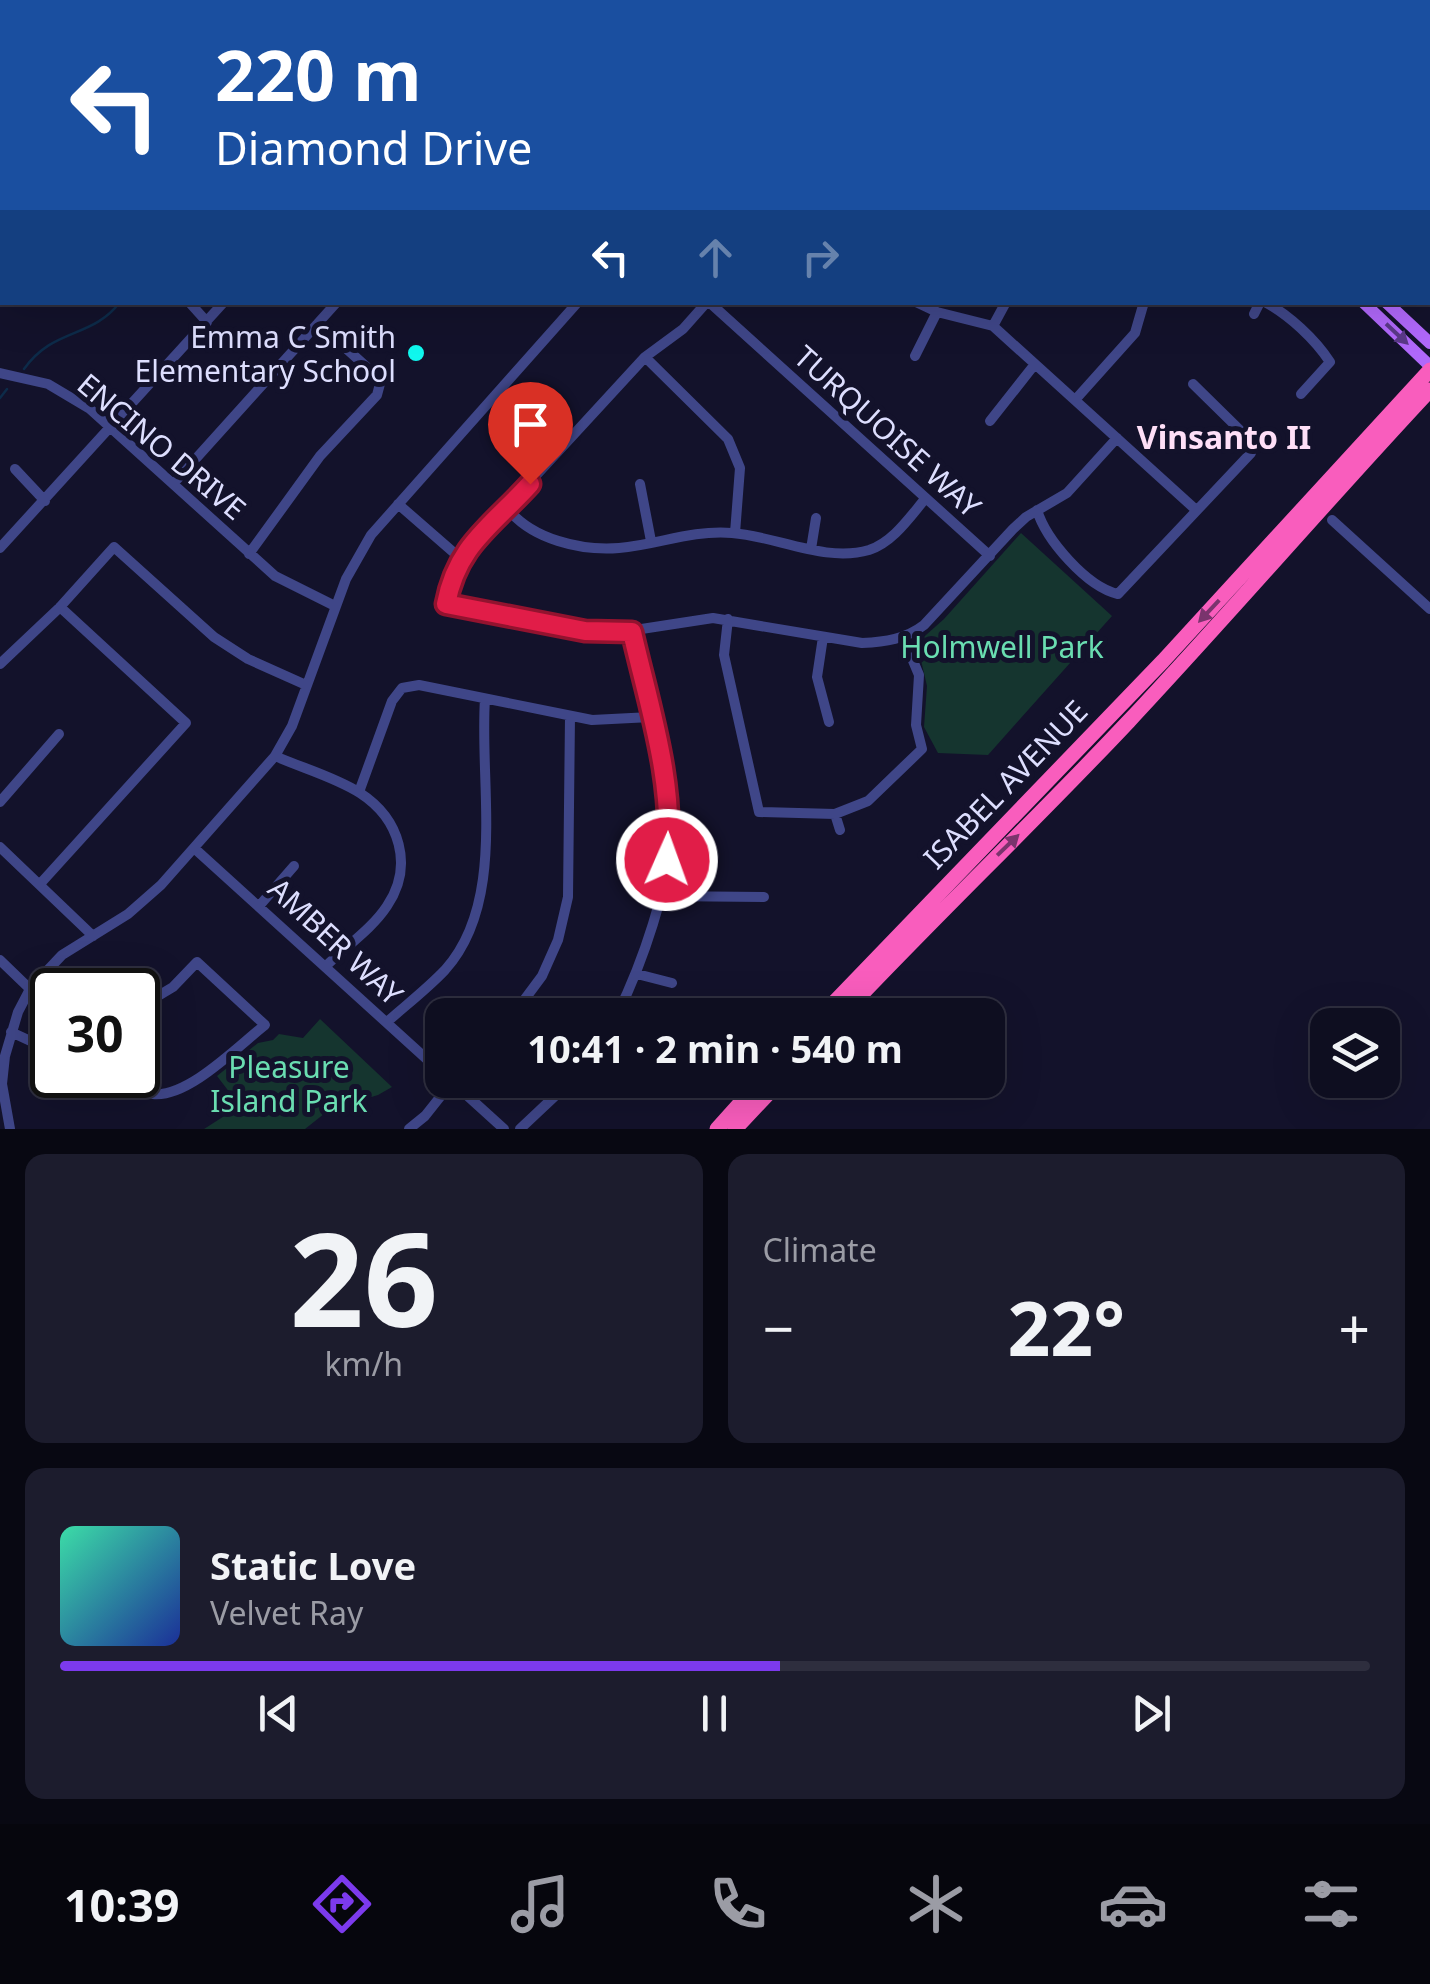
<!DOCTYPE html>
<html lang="en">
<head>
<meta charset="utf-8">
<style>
	:root { --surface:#0e0e20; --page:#1c1c2d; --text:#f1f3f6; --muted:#9b9ca5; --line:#2e2e3e; --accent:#7c3aed }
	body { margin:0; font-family:"Noto Sans",sans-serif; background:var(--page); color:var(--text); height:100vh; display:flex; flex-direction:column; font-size:38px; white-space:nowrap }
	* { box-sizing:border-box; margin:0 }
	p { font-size:32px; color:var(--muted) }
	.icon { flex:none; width:55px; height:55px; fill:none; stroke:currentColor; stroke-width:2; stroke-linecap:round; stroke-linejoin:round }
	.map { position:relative; height:1129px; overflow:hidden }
	.drawer { display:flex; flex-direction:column; gap:25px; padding:25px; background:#080812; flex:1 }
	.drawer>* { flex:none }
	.top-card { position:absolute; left:0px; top:0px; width:1430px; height:305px; box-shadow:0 10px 40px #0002,0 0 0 2px var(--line); background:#1a4fa0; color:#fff; overflow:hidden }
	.fabs { position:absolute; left:1310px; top:1008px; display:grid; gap:20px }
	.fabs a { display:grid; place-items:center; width:90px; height:90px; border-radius:20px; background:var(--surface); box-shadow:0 10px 40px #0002,0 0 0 2px var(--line); font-size:50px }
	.speed { position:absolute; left:30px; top:968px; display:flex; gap:20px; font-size:50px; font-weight:700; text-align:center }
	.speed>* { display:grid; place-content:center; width:130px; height:130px; border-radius:50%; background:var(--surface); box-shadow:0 10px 40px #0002,0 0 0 2px var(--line); line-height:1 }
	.speed .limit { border:5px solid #111; border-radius:15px; background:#fff; color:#111 }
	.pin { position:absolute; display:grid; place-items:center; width:85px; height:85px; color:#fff; margin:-102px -42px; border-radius:50% 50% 50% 0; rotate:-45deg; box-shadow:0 0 10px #0007 }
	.pin .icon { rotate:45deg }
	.me { position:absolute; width:110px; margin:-55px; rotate:2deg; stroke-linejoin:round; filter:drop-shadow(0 0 8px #0008) }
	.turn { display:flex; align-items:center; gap:35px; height:210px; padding:0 50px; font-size:45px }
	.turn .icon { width:130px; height:130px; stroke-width:2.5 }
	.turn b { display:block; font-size:70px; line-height:85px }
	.lanes { display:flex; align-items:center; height:95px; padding:0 50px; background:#0003; justify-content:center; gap:50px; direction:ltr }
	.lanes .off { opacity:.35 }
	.big { font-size:75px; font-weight:700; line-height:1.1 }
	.drawer .tile { flex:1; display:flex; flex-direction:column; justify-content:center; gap:15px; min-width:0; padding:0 35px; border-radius:20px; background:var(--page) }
	.drawer .dial { align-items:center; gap:0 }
	.dial b { font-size:130px; line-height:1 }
	.song { display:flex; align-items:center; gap:30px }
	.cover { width:120px; height:120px; border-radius:15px; background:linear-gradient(135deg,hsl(160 70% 55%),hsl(230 70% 35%)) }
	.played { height:10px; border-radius:5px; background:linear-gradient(90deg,var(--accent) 55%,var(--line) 55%) }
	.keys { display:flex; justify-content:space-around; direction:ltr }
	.heat { display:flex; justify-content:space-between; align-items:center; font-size:55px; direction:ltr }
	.drawer .tiles { flex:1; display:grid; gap:25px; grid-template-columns:1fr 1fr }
	.tile:last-child { grid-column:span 2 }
	.trip { position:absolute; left:425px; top:998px; width:580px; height:100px; border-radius:20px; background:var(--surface); box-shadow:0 10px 40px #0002,0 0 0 2px var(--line); font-weight:700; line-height:100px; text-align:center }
	.menu { display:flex; height:160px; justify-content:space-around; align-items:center; background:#06060d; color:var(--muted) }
	.menu .icon { width:70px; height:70px }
	.menu .active { color:var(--accent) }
	.menu b { font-size:45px; color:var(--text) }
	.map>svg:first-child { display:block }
	.green { fill:#15352f }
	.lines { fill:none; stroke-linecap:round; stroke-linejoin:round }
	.stream { stroke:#0d2b49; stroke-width:2.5 }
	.minor { stroke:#3f4688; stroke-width:10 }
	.major { stroke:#b068fa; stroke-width:12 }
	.highway { stroke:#f95dbd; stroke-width:15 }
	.oneway { fill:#5a3988 }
	.oneway2 { fill:#7a346d }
	.route-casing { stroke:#92132f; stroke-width:25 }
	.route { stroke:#e11d48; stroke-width:18 }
	.poi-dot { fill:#10f7ee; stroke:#13122b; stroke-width:4 }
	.labels { text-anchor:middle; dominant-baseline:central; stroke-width:10; stroke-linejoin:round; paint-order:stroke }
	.poi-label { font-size:30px; fill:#dddefe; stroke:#13122b; text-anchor:end }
	.street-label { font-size:30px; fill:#dddefe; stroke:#13122b }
	.park-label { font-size:30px; fill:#6addb1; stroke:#13122b }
	.neighbourhood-label { font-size:32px; font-weight:bold; fill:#fedff7; stroke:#13122b }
</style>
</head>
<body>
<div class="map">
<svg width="1430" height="1129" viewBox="0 0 1430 1129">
	<rect width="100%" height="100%" fill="#13122b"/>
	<path class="green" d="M1021,533l91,83 -124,139 -50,-2 -14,-26 3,-41 -10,-43 27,-24z
		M320,1019l72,68 -14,8 -49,15 -24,19h-101l36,-23 -23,-30 41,-33 15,-3 6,-6 24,4z"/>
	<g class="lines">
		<path class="stream" d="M24,369c30,-42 68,-30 96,-67
			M0,398l7,-9"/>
		<path class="minor" d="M123,0l3,2
			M144,0l3,2
			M231,0l2,2
			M0,1l4,-1
			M34,2l6,-2
			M878,2l3,-2
			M1277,2l2,-2
			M0,15l2,-1
			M0,100l2,-1
			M0,114l2,-1
			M1428,117l2,-4
			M1428,125l2,2
			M1428,249h2
			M0,277h2
			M0,290h2
			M189,302l18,20
			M707,302l-24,27 -38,28 -185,201 -9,20 -5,26 163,30 104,-16 149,25c23,-1 44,-4 62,-18l89,-96 13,-12 41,-24 50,-55
			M709,302l281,254
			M916,302l21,10 56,14 202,183
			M1265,302c24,13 50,37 65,60l-29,32
			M1254,314l6,-12
			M993,326l13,-24
			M915,356l22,-44
			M645,357l83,82 12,29 -5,65
			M0,373l48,11 42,25 185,167 60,30
			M1075,400l60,-67 9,-31
			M990,421l45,-57
			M15,469l30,32
			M173,484l164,-182
			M640,484l11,57
			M398,504l62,54
			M508,509c24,30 72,42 111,39 40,-3 69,-18 113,-15 44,3 93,30 137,17 24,-8 40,-32 56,-51
			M1037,510c9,30 50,77 81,84l133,-141 -2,-14 -56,-55
			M1332,520l98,89
			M0,548l224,-246
			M811,549l5,-31
			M249,554l71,-98 57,-61 4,-15 -63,-57
			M728,619l-4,36 35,157 76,2 33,-13 54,-52 -6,-24 3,-50 -16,-38
			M823,637l-6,40 12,45
			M0,664l60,-57 54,-60 100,90 34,22 58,26
			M275,756c27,12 60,21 85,37 40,26 54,73 27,113 -15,23 -42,41 -61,60
			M359,792l33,-91 10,-13 17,-3 173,35 59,-3
			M0,802l59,-68
			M835,814l5,16
			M0,847l93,89
			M194,848l248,225
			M40,884l146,-161 -126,-116
			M659,896l105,1
			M260,905l34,-39
			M0,960l30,29
			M637,974l35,9
			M513,1015l29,-39 16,-36 10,-43 2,-181
			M617,1015c24,-49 54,-131 53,-186 -2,-66 -23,-133 -38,-198
			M387,1022c19,-17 40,-33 58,-52 62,-69 34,-186 40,-271
			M11,1032l41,19
			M102,1075c16,8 33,18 51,19 35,4 85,-48 112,-69l-68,-63 -24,25 -35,21
			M450,1080l54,49
			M10,1129l-8,-45 3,-28 13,-44 12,-23 32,-34 66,-41 33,-29 114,-129 17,-30 54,-147 25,-44 207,-233
			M409,1129l16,-13 27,-34
			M520,1129l52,-49"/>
		<path class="major" d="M1038,0l3,2
			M1061,0l3,2
			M1363,302l67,64
			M1386,302l44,41"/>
		<path class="highway" d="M822,1015l341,-354 267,-291
			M842,1015c94,-100 193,-194 287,-294 102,-109 199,-222 301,-331
			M717,1129l44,-49
			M735,1129l46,-49"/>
	</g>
	<defs><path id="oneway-solid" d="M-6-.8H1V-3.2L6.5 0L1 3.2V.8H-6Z" transform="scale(2.5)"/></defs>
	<use class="oneway" href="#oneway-solid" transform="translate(1397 334) rotate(43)"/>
	<g class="oneway2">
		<use href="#oneway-solid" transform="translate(1209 611) rotate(133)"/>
		<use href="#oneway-solid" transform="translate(1008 845) rotate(-44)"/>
	</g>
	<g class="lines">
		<defs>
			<path id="route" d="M530,484c-38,42 -73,61 -84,120l139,27 47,1c17,74 43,151 35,228"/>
		</defs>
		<use href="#route" class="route-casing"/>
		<use href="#route" class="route"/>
	</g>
	<circle class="poi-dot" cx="416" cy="353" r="10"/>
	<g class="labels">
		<g class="poi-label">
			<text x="396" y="336">Emma C Smith<tspan x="396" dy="34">Elementary School</tspan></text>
		</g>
		<g class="street-label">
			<text transform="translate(888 431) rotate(42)">TURQUOISE WAY</text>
			<text transform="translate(162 446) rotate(40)">ENCINO DRIVE</text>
			<text transform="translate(1005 784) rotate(-46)">ISABEL AVENUE</text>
			<text transform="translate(336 941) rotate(43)">AMBER WAY</text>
		</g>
		<g class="park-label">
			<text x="1002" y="646">Holmwell Park</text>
			<text x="289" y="1066">Pleasure<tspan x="289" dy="34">Island Park</tspan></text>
		</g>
		<g class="neighbourhood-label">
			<text x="1224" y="436">Vinsanto II</text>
		</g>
	</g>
</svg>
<div class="fabs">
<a><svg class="icon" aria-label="layers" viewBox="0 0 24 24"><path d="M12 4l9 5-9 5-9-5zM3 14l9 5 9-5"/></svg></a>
</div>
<div class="speed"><div class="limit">30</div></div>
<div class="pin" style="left:530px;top:484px;background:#d93025"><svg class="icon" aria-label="arrive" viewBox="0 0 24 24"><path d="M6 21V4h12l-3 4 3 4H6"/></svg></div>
<svg class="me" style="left:667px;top:860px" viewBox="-20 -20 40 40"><circle r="17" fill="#e11d48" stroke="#fff" stroke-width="3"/><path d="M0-11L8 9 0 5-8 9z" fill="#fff"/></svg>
<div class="trip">10:41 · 2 min · 540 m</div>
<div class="top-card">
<div class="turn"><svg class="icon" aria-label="left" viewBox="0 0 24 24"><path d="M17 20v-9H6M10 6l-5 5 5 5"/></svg><div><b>220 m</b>Diamond Drive</div></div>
<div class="lanes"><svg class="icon" aria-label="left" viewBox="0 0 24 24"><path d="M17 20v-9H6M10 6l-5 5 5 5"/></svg><svg class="icon off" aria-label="ahead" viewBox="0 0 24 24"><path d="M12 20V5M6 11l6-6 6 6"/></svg><svg class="icon off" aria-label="right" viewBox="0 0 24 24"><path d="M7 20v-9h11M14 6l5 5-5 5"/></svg></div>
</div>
</div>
<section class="drawer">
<div class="tiles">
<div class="tile dial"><b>26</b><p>km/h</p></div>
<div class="tile"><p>Climate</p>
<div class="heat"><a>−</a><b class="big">22°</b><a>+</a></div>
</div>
<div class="tile">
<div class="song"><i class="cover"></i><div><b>Static Love</b><p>Velvet Ray</p></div></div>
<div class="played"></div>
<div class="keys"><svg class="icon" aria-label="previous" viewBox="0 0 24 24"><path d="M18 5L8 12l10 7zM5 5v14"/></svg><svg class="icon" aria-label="pause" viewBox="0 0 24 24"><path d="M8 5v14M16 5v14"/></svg><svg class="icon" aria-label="next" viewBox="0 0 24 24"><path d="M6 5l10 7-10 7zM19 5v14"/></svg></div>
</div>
</div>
</section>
<nav class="menu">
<b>10:39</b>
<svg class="icon active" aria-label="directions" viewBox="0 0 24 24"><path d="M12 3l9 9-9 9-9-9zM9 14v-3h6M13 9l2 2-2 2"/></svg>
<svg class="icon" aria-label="music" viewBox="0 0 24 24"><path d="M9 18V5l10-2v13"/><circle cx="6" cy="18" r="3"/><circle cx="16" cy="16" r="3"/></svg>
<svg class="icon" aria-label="phone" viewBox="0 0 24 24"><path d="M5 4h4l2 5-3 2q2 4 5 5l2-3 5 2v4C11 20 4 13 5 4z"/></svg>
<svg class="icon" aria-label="climate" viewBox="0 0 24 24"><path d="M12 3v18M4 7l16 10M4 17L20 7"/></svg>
<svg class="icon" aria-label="car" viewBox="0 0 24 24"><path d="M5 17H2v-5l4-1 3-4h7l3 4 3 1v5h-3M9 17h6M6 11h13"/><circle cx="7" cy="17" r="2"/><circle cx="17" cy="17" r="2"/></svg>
<svg class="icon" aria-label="filters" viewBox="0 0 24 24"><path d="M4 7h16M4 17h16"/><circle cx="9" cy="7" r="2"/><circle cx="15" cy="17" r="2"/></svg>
</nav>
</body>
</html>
